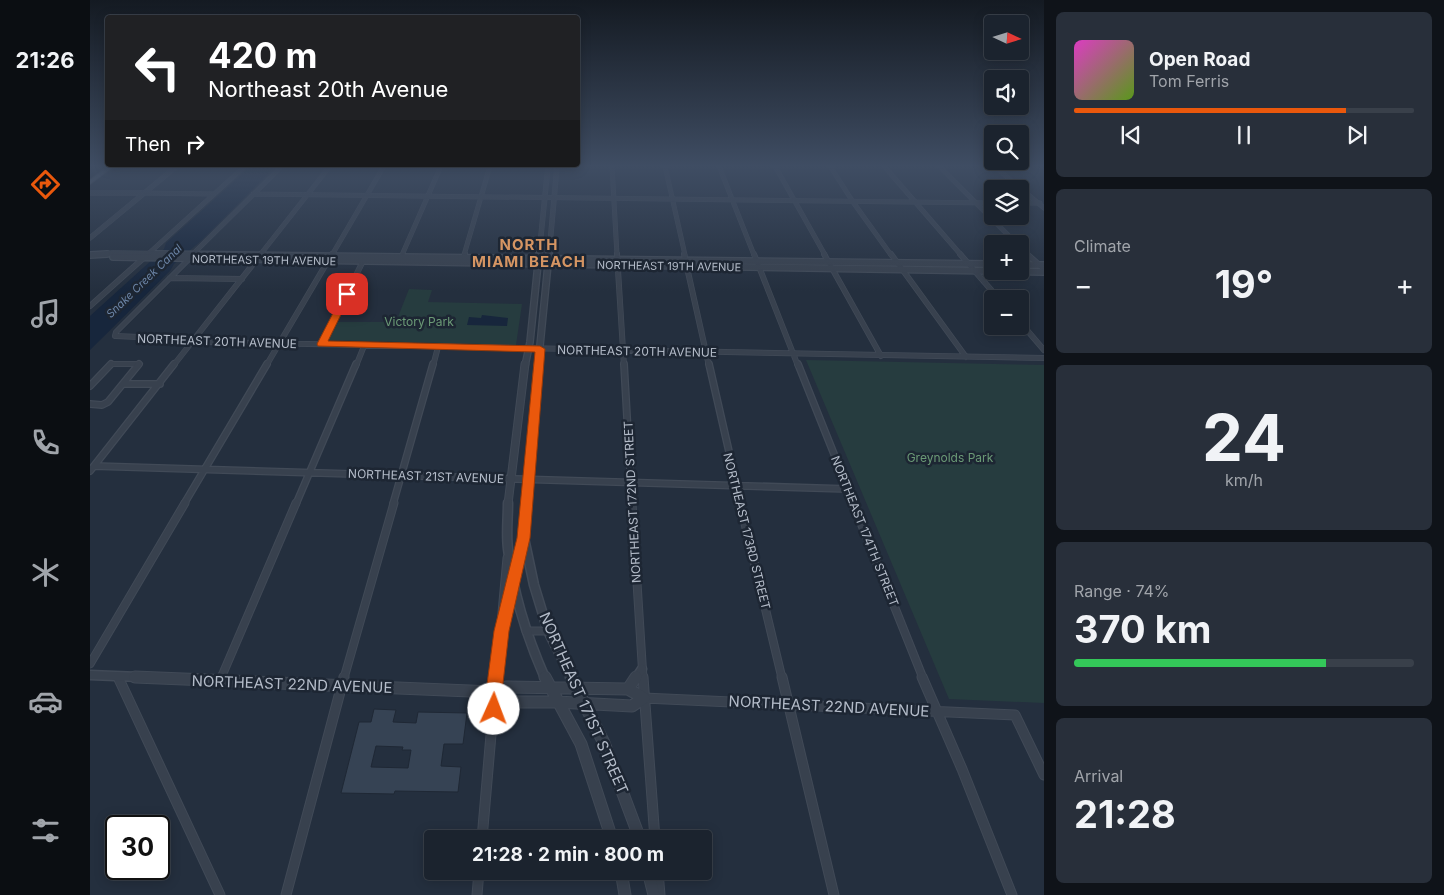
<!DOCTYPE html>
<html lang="en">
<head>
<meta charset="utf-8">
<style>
	:root { --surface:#1b232e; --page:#282f3a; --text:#f1f3f6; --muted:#a0a4aa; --line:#39404a; --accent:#ea580c }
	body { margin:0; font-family:Inter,sans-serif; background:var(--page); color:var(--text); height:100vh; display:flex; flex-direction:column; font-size:19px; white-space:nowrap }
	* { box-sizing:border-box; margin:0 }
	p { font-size:16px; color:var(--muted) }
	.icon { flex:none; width:28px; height:28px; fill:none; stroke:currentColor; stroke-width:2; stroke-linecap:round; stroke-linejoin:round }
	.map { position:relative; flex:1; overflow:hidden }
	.side { display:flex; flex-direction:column; gap:12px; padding:12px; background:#0f1319; width:400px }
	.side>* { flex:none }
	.hud { position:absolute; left:15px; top:15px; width:475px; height:152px; border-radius:5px; box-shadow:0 2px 12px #0003,0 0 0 1px var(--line); background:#202124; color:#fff; overflow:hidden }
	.needle { width:32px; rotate:94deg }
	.tools { position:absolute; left:894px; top:15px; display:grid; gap:10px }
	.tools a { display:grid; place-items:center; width:45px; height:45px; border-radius:5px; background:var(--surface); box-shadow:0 2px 12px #0003,0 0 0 1px var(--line); font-size:25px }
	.speed { position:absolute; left:15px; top:815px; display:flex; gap:10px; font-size:25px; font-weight:700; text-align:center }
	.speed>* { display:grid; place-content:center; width:65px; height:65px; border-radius:50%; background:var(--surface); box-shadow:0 2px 12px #0003,0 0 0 1px var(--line); line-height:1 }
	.speed .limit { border:2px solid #111; border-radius:8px; background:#fff; color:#111 }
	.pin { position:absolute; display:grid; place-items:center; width:42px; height:42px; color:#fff; margin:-21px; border-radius:10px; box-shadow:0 2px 8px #0006 }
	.me { position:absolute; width:55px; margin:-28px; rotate:2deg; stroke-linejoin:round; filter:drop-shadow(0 0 4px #0008) }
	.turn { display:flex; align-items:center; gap:18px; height:105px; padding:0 20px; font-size:22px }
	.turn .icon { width:65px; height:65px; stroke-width:2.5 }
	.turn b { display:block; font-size:35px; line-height:42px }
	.then { display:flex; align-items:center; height:48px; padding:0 20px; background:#0003; gap:10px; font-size:19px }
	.big { font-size:38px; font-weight:700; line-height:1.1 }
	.side .tile { flex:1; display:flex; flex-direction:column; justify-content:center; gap:8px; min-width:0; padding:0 18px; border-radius:8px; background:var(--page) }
	.side .dial { align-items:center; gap:0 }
	.dial b { font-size:65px; line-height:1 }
	.song { display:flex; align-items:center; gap:15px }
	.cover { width:60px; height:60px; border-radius:8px; background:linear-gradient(135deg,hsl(310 70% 55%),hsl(90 70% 35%)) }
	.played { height:5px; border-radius:2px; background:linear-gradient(90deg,var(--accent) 80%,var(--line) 80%) }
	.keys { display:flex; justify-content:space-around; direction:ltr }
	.heat { display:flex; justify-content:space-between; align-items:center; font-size:28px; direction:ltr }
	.charge { height:8px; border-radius:4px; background:linear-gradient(90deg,#34c759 74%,var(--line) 0) }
	.trip { position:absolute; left:334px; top:830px; width:288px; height:50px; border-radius:5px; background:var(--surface); box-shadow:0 2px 12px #0003,0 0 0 1px var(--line); font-weight:700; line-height:50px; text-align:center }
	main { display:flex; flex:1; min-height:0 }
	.menu { display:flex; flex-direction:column; width:90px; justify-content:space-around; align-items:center; background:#0b0e12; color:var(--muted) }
	.menu .icon { width:35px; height:35px }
	.menu .current { color:var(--accent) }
	.menu b { font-size:22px; color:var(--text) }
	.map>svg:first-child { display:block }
	.green { fill:#263c3f }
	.water { fill:#17263c }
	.building { fill:#364354; stroke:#1f2835; fill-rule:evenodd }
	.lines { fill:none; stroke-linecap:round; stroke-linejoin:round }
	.minor-far4-casing { stroke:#414a57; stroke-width:5 }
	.minor-far3-casing { stroke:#414a57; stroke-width:6 }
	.minor-far2-casing { stroke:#414a57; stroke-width:8 }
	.minor-far1-casing { stroke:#414a57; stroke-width:9 }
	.minor-casing { stroke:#414a57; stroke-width:11 }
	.tertiary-far4-casing { stroke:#414a57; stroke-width:5.5 }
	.tertiary-far3-casing { stroke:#414a57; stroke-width:8 }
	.tertiary-far2-casing { stroke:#414a57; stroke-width:9 }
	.tertiary-far1-casing { stroke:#414a57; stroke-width:11 }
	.tertiary-casing { stroke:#414a57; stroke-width:13 }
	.primary-casing { stroke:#414a57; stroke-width:2 }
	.minor-far4 { stroke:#38414e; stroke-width:4 }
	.minor-far3 { stroke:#38414e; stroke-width:4.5 }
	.minor-far2 { stroke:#38414e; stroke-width:5.5 }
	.minor-far1 { stroke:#38414e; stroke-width:7 }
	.minor { stroke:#38414e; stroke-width:9 }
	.tertiary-far4 { stroke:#38414e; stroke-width:4.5 }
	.tertiary-far3 { stroke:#38414e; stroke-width:5.5 }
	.tertiary-far2 { stroke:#38414e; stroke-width:7 }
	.tertiary-far1 { stroke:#38414e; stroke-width:8 }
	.tertiary { stroke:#38414e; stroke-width:11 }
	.primary { fill:#56606e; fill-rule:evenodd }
	.route { fill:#ea580c; stroke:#983908 }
	.labels { text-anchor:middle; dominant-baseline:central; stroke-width:5; stroke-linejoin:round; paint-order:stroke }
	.far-street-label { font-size:11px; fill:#b4bcc9; stroke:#1d2633 }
	.far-water-label { font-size:11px; font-style:italic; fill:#6d86a8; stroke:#1d2633 }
	.park-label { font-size:12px; fill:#6b9a76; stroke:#1d2633 }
	.street-label { font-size:12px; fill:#b4bcc9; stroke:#1d2633 }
	.far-district-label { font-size:15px; font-weight:bold; letter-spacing:1px; fill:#d59563; stroke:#1d2633 }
	.near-street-label { font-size:15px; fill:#b4bcc9; stroke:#1d2633 }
</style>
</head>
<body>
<main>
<nav class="menu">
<b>21:26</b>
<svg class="icon current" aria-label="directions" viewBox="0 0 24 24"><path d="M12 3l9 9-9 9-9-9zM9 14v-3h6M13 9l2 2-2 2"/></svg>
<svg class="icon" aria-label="music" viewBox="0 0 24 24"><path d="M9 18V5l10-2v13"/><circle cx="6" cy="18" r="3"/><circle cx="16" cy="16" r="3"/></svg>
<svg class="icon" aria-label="phone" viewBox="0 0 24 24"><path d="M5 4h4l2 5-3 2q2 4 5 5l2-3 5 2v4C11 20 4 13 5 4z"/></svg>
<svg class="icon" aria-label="climate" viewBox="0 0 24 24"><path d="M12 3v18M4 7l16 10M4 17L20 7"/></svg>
<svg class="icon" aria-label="car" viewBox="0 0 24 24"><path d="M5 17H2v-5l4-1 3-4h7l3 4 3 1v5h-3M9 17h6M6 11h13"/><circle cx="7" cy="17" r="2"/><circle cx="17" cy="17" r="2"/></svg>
<svg class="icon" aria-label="filters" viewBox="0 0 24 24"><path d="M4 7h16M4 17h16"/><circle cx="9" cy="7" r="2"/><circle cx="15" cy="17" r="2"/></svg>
</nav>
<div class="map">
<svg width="954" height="895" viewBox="0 0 954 895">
	<rect width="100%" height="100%" fill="#242f3e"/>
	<path class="green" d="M319,289l23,1 -4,12 94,2 -6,41 -187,-5 9,-18h58z
		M716,360l238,5v338l-95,-4z"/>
	<path class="water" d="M161,166h25l-74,74 -28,24 -4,7 -80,79v-34l74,-67 2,-6z
		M392,315l26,3 -1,8 -40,-1 2,-8 12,1z"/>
	<path class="building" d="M284,709l22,1 -3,12 23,1 2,-11 49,1 -4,31h-19l-3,22 20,1 -3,25 -63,-1 -1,3 -53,-1 18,-71h12zM286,746l27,1 -1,3h9l-3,18 -37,-1z"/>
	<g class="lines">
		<defs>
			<path id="minor-far4" d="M522,166l5,89
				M575,166l20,89
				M629,166l35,89
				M685,166l50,89
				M740,166l23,36 38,53
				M794,166l77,89
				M849,166l78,78
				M904,166l50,42
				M51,193l72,1
				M163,194l739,9
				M930,203h20
				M930,247l8,8
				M104,253l88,-87
				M57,255l98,-89
				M170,255l70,-89
				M242,255l52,-89
				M312,255l39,-89
				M374,255l26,-89"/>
			<path id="minor-far3" d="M527,254l7,112
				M594,254l25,112
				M664,254l44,112
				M734,254l57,102
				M801,254l75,103
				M870,254l39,45
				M937,254l17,15
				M374,256l1,-2
				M99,259l-73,73 -1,4 72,3 15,3 842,16
				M80,278l72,1
				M0,306l58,-52
				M930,322l24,28
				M232,344l42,-85
				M19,366l2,-2h28l-1,2
				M83,366l88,-112
				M176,366l66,-112
				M266,366l8,-20
				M343,366l5,-19"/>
			<path id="minor-far2" d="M534,364l8,140
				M619,364l32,140
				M708,364l56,140
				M33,384h37
				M0,386l21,-22
				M0,404l12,1 6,-3 31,-38
				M4,466l754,23
				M0,471l84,-107
				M94,504l83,-140
				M206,504l60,-140
				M303,504l40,-140"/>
			<path id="minor-far1" d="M542,503l11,175
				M650,503l42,175
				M763,503l70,175
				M414,622l19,-81
				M436,631h22
				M0,664l95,-161
				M131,678l75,-175
				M254,678l50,-175
				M406,678l11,-120"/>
			<path id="minor" d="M28,677l102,218
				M553,677l12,162
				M692,677l52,218
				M832,677l40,92 50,126
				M130,681l2,-4
				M554,698l371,17 29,60
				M392,839l14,-162
				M568,871l2,24
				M196,895l58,-218
				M387,895l2,-24"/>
			<path id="tertiary-far4" d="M0,193h51
				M0,238l87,-72
				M3,255l20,-2 141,2
				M449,255l9,-89
				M459,255l8,-89"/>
			<path id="tertiary-far3" d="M64,254l838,10
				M0,255l17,-1
				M23,257l879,14
				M930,265h24
				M905,271l49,1
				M435,366l5,-24 9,-88
				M448,366l11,-112"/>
			<path id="tertiary-far2" d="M418,504l17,-140
				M436,504l12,-140"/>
			<path id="tertiary-far1" d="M418,503c0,15 -2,31 0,46 5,45 19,88 37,129
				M437,503l-3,35 10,47 14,46 24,47
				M0,675l75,3
				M546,678l6,-9"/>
			<path id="tertiary" d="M45,677l359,15
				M455,677l36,67 31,95
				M481,677l33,66 36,96
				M416,687l122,2 16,9 -12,8 -75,-4h-48l-15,-10z
				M538,689l8,-12
				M531,871l4,24
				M558,871l6,24"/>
			<path id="primary" d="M19,166h5l-24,18v-4z"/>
		</defs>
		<use href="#minor-far4" class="minor-far4-casing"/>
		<use href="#minor-far3" class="minor-far3-casing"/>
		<use href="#minor-far2" class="minor-far2-casing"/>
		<use href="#minor-far1" class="minor-far1-casing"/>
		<use href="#minor" class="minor-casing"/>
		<use href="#tertiary-far4" class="tertiary-far4-casing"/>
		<use href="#tertiary-far3" class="tertiary-far3-casing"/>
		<use href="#tertiary-far2" class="tertiary-far2-casing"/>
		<use href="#tertiary-far1" class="tertiary-far1-casing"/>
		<use href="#tertiary" class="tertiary-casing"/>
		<use href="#primary" class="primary-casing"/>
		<use href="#minor-far4" class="minor-far4"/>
		<use href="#minor-far3" class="minor-far3"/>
		<use href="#minor-far2" class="minor-far2"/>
		<use href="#minor-far1" class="minor-far1"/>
		<use href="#minor" class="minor"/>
		<use href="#tertiary-far4" class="tertiary-far4"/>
		<use href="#tertiary-far3" class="tertiary-far3"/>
		<use href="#tertiary-far2" class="tertiary-far2"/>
		<use href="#tertiary-far1" class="tertiary-far1"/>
		<use href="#tertiary" class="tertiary"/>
		<use href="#primary" class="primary"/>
	</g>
	<linearGradient id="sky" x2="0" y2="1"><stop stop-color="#141a22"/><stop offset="0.57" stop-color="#3f4d63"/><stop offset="1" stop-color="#3f4d63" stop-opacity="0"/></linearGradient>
	<rect width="954" height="291" fill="url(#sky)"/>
	<path class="route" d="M254,292l7,2 -23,47 212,5 5,3 -15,189 -21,93 -7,61v17l-2,5 -6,3 -5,-3 -3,-5v-17l8,-61 23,-93 18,-186 -217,-6 -1,-2z"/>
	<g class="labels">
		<g class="far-street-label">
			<text transform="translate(174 260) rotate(1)">NORTHEAST 19TH AVENUE</text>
			<text transform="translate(579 266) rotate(1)">NORTHEAST 19TH AVENUE</text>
		</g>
		<g class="far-water-label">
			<text transform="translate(54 281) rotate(-44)">Snake Creek Canal</text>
		</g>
		<g class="park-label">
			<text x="329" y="321">Victory Park</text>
			<text x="860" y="457">Greynolds Park</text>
		</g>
		<g class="street-label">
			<text transform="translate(127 341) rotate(2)">NORTHEAST 20TH AVENUE</text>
			<text transform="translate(547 351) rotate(1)">NORTHEAST 20TH AVENUE</text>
			<text transform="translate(336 476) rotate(2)">NORTHEAST 21ST AVENUE</text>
			<text transform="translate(542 502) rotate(-93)">NORTHEAST 172ND STREET</text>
			<text transform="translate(657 531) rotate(76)">NORTHEAST 173RD STREET</text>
			<text transform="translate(775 531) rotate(68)">NORTHEAST 174TH STREET</text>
		</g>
		<g class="far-district-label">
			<text x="439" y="244">NORTH<tspan x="439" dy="17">MIAMI BEACH</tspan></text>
		</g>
		<g class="near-street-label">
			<text transform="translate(202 684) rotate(2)">NORTHEAST 22ND AVENUE</text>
			<text transform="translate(494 703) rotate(66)">NORTHEAST 171ST STREET</text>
			<text transform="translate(739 706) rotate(3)">NORTHEAST 22ND AVENUE</text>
		</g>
	</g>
</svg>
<div class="tools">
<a><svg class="needle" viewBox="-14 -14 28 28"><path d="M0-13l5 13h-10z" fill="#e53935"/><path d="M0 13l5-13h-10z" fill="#a0a4aa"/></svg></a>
<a><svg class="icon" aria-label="sound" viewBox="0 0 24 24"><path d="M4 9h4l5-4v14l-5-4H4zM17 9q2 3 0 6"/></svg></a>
<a><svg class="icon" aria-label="search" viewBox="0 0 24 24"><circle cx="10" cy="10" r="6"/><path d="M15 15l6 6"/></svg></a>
<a><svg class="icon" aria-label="layers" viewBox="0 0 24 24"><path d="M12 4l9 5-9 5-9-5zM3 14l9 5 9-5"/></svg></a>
<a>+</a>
<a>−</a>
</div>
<div class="speed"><div class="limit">30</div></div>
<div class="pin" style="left:257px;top:294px;background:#d93025"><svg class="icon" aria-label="arrive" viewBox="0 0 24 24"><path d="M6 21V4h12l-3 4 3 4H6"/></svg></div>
<svg class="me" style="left:404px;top:709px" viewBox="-20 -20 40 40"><circle r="19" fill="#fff"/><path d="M0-13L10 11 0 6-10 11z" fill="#ea580c"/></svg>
<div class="trip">21:28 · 2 min · 800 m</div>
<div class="hud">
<div class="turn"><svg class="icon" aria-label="left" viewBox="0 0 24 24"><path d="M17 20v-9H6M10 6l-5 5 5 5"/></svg><div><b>420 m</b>Northeast 20th Avenue</div></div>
<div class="then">Then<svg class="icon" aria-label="right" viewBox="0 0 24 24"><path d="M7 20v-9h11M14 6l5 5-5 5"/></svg></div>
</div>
</div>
<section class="side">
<div class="tile">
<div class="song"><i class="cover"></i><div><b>Open Road</b><p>Tom Ferris</p></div></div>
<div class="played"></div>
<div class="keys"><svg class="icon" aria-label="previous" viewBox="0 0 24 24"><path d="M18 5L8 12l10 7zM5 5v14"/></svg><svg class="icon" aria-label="pause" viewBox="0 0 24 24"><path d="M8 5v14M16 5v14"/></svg><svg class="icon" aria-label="next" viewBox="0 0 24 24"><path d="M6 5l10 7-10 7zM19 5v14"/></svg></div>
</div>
<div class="tile"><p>Climate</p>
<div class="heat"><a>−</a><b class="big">19°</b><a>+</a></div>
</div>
<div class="tile dial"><b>24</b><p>km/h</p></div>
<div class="tile"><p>Range · 74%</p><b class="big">370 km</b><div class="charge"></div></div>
<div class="tile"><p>Arrival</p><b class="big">21:28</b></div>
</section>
</main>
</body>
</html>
